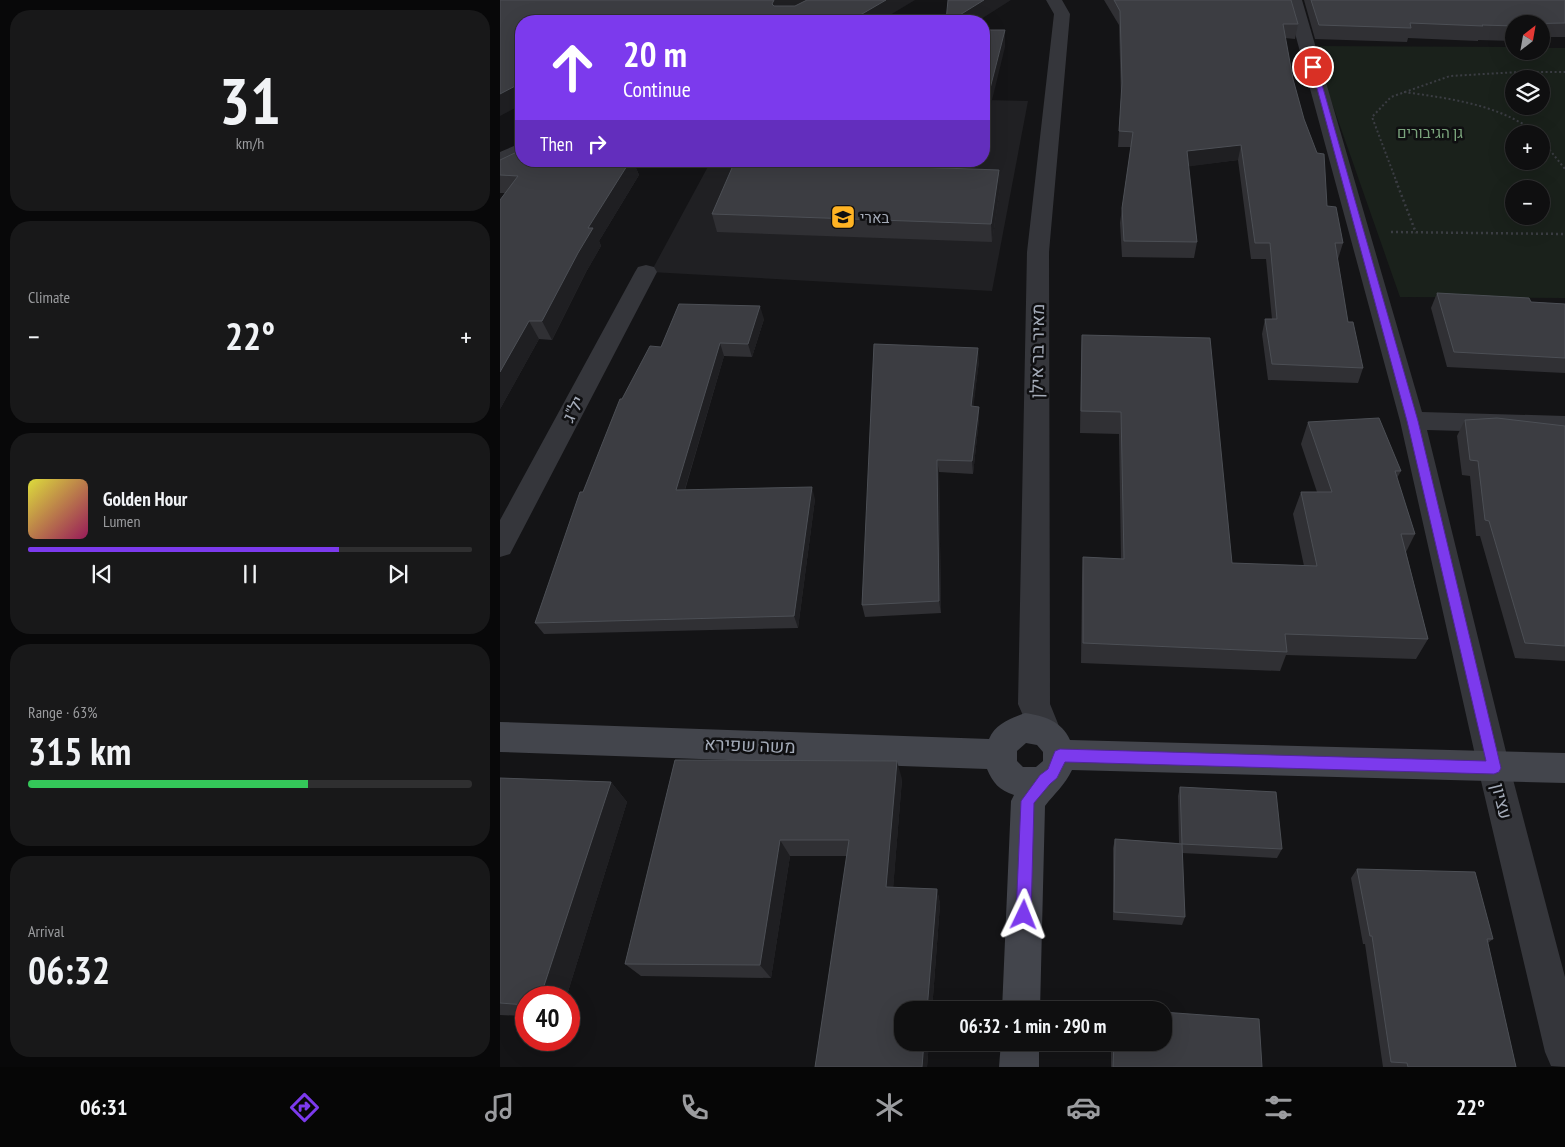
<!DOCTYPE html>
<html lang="en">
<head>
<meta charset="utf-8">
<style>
	:root { --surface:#0f0f10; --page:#181819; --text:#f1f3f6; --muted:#9b9c9f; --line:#2f2f30; --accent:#7c3aed }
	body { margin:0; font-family:"PT Sans Narrow",Heebo,sans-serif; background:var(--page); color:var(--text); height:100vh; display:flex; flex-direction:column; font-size:19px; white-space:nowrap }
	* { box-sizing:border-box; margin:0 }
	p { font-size:16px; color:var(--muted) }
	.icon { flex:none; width:28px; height:28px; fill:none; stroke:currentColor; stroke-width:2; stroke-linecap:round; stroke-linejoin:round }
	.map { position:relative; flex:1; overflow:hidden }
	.drawer { display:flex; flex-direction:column; gap:10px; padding:10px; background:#080809; width:500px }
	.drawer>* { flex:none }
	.banner { position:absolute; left:15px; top:15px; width:475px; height:152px; border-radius:20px; box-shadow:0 5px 20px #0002,0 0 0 1px var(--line); background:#7c3aed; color:#fff; overflow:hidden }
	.needle { width:32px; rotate:31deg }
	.fabs { position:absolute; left:1005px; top:15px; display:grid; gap:10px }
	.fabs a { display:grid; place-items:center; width:45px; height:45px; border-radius:50%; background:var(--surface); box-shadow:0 5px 20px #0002,0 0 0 1px var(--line); font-size:25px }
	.speed { position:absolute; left:15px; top:986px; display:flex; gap:10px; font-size:25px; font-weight:700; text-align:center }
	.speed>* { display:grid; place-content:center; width:65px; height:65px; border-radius:50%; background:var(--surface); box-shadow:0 5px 20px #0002,0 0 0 1px var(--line); line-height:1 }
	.speed .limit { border:8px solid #d22; background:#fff; color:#111 }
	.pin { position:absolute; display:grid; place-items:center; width:42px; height:42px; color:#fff; margin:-21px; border:2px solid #fff; border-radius:50%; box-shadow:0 1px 5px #0007 }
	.me { position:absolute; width:55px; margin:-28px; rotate:2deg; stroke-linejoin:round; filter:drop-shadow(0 0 4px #0008) }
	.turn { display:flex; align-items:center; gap:18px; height:105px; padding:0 25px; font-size:22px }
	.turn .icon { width:65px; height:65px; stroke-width:2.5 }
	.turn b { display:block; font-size:35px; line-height:42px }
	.then { display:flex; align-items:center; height:48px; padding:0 25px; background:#0003; gap:10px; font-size:19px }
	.big { font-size:38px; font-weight:800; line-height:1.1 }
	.drawer .card { flex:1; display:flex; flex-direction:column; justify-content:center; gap:8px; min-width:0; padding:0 18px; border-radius:20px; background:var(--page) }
	.drawer .dial { align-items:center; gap:0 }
	.dial b { font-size:65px; line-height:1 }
	.song { display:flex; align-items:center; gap:15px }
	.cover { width:60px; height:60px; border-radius:8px; background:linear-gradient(135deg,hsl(60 70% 55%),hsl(330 70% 35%)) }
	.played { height:5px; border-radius:2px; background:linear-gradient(90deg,var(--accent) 70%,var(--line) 70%) }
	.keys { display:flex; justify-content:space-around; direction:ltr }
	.heat { display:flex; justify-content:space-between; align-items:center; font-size:28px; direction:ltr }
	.charge { height:8px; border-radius:4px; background:linear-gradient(90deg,#34c759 63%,var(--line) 0) }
	.trip { position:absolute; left:394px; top:1001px; width:278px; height:50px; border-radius:20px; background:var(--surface); box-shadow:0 5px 20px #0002,0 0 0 1px var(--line); font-weight:800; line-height:50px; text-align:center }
	.menu { display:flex; height:80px; justify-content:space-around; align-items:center; background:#060606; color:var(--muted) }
	.menu .icon { width:35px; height:35px }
	.menu .active { color:var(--accent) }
	.menu b { font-size:22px; color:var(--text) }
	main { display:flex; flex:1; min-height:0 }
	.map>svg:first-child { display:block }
	.built { fill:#202023 }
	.green { fill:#1a211b; fill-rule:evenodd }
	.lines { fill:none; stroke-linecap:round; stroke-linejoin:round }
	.path-far1 { stroke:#3b3d43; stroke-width:2; stroke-dasharray:2 2.5; stroke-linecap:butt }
	.path { stroke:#3b3d43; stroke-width:2.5; stroke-dasharray:2 3; stroke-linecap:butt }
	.street { fill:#35363b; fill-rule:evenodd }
	.secondary { fill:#43454c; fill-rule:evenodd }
	.wall { fill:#303034 }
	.shaded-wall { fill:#1f1f22 }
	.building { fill:#3c3d42; stroke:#4c4f55 }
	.route { fill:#7c3aed; stroke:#51269a }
	.labels { text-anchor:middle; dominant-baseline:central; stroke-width:5; stroke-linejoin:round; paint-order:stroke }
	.far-park-label { font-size:15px; fill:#7aa47c; stroke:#0f0f11 }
	.far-poi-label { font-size:15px; fill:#a4abb8; stroke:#0f0f11; text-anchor:start }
	.street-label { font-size:18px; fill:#a4abb8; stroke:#0f0f11 }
</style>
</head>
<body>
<main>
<section class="drawer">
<div class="card dial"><b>31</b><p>km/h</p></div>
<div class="card"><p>Climate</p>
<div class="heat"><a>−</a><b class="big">22°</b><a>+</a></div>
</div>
<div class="card">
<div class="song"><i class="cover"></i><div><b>Golden Hour</b><p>Lumen</p></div></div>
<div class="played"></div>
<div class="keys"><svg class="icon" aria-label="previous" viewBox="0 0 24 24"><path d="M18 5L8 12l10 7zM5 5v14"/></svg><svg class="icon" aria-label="pause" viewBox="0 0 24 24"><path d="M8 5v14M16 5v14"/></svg><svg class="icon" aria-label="next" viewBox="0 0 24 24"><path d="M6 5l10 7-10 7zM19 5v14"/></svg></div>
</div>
<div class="card"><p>Range · 63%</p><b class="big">315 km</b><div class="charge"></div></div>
<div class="card"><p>Arrival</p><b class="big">06:32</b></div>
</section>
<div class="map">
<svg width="1065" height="1067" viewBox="0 0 1065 1067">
	<rect width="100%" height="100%" fill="#141416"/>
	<path class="built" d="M484,100l44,1 -36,190 -341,-19 60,-111h273z"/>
	<path class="green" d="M812,46l202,1v4h27v-3h24v250l-165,-1zM1014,79h27v27h-27zM1014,134h27v27h-27zM1014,189h27v27h-27z"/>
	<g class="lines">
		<path class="path-far1" d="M904,92c48,7 94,12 134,42
			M1041,139l24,30
			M897,183l-25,-66 19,-20 59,-21 69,-4h46"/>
		<path class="path" d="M896,181l20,52
			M891,232l174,2"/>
		<path class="street" d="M546,0h16l8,14 -21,238 1,452 11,27 -5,10 -11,5 -11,-5 -16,-37 9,-452 27,-238z
			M786,0h16l120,412 143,4v18l-138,-4 83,338 55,209v90l-14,-1 -6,-14 -67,-284 -78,-347z
			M21,143v13l-21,10v-14z
			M146,265l8,2 3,5 -147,282 -10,3v-37l135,-248 3,-5z"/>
		<path class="secondary" d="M525,713c19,3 37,8 45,27l495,13v30l-493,-13c-7,15 -18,24 -27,36l-5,204h-38l9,-209 3,-6c-15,-5 -21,-12 -27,-26l-487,-17v-30l489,17c7,-16 21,-20 36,-26zM526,743l11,2 6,7v9l-7,6h-13l-6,-6v-10z
			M501,1042h38v25h-40z"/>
	</g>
	<path class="wall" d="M604,0h187l7,24 -3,15 -10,-1 8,41 34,127 16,37 -5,16h-1l11,63 15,46 -5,15 -90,-3 -6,-46 3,-15h7l-6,-60h-15l-13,-99 -50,6 9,76 -3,16 -72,-1 -2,-34 2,-15 9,-61h-13l3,-49 -2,-73z
		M804,0h261v37h-24v-13h-27v17l-36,-1v1l-70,-3 -1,4 -92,-3z
		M0,160l136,8 3,7 -40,66 2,5 -15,26 -34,68 -13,-1 -39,70v-209l5,-7h-5z
		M499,170l1,18 -8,54 -275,-10 -5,-18z
		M937,293l94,9 34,2v69l-118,-6 -16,-59z
		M264,319l-12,38 -28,-1 -39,134 130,9 -17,129 -254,6 -9,-11 48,-131 39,-93 39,-52z
		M582,335l150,228 72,3 -11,-52 8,-22h16l-16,-48 7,-22 93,49 -4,7 18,56 -9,18 22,87 -12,20 -130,-4 -6,16 -199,-8 1,-85 1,-21 38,2 -2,-125 -39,-1 1,-76z
		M479,361l-6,45 6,13 -6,55 -34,-2 2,141 -76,4 -3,-12z
		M965,420l100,6v235l-50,-3 -35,-122h-4l-6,-60 -8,-1 -5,-39z
		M175,760l227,19 -9,109 44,1 3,15 -8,106h-30l27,32 -2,25h-112l32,-211h-57l-19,122 -130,-2 -16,-12z
		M0,778l111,4 16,20 -61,196h-40v18l-26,-1z
		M680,787l102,62 -5,9 -95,-5 3,64 -3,8 -69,-5v-72l2,-9 64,4 -1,-47z
		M857,869l136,70 -5,4 28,124h-133l-18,-123h-2l-12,-66z
		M611,1042h51l100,25h-151z"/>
	<path class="shaded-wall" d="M274,0h39l-35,16 -6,-12z
		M386,0h29l-35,21h-30z
		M484,0h27l-33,21h-28z
		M336,15l1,6h-12z
		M505,30v17l-21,86v-21z
		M21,83v22l-21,11v-22z
		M741,145l-3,15 -53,7 2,-16z
		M119,161h30l-13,7 3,7 -40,66 2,5 -15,26 -34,68 -10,-19 46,-93z
		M499,170l1,18 -8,54 -1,-18z
		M260,306l4,13 -12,38 -4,-13z
		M29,321l10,18 -39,70v-37z
		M220,343l4,13 -43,146 -5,-12z
		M478,348l1,13 -7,58 -1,-13z
		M479,407v12l-6,55 -1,-13z
		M437,460l2,12 2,141 -2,-12z
		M312,487l3,12 -17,129 -4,-12z
		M397,761l5,18 -10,123 -6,-15z
		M111,782l16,20 -61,196h-26z
		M280,840l10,16 -19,122 -11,-13z
		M437,889l3,15 -8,106h-5z
		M424,1042h5l-2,25h-5z"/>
	<path class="building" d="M0,0h274l-2,4 2,2h21l12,-6h79l-36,21h-17l3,-6 -11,6h-304v62l-21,11z
		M448,0h36l-34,21h-4z
		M614,0h177l7,24h-15l10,55 11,40 13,34 7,1 3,52 9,1 7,36h-8l13,79h5l10,46 -91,-4 -7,-45h12l-7,-76h-15l-14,-98 -54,6 10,91 -73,-1 -2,-33 11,-76 -14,-1 3,-48 -2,-72z
		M811,0h254v23l-51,1v2l-32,-1 1,1 -73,-3 1,5 -92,-3z
		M484,30h21l-21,82z
		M21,150v11h109l-42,67h5l-15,25 -36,68h-13l-29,51v-172l18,-24 -18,-1v-15z
		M235,161h12l252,9 -8,54 -279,-10z
		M937,293l92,5 2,4 34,2v54l-111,-6z
		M179,304l81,2 -12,38 -28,-1 -44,147 136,-3 -18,129 -259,7 45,-131h3l37,-93h2l28,-53 11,1z
		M582,335l128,3 22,225 85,3 -16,-74h31l-24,-70 71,-4 22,53h-6l20,63h-14l27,105 -143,-5 2,18 -204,-9v-86l41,2 -3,-147 -40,-1z
		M374,344l104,4 -7,58 8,1 -7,54 -35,-1 2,141 -77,4z
		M997,418l68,8v220l-40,-3 -36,-122 -4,-1 -7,-59 -8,-1 -5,-40z
		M175,760l222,1 -11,126 51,2 -10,121h-25v32h22l-2,25h-107l34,-227h-69l-20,125 -135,-1z
		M0,778l111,4 -71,216h-14v7l-26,-2z
		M680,787l96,5 6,57 -100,-5z
		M615,839l67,5 3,73 -71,-5z
		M857,869l118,3 18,67h-6l29,128h-108l-1,-4 -16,-1 -19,-126h-2z
		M614,1008l26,2h-26z
		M662,1012l97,7 3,48h-149l1,-25h48z"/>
	<path class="route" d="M811,66l6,1 101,354 83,347 -2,4 -5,2 -429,-12 -8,16 -7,6 -16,19 -3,112 -2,5 -5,2 -5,-2 -3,-5 5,-114 19,-26 8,-6 7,-18 5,-2 426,12 -79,-340z"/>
	<defs>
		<symbol id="school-square" viewBox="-11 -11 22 22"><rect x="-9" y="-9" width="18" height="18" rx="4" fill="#ffb323" stroke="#0f0f11"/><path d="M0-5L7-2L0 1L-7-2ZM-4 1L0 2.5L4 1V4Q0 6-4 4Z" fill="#111"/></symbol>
	</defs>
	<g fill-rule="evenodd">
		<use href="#school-square" x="329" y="203" width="28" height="28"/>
	</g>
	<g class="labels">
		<g class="far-park-label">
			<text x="930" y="132">גן הגיבורים</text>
		</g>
		<g class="far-poi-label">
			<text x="360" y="217">בארי</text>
		</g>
		<g class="street-label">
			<text transform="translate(537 351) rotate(-89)">מאיר בר אילן</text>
			<text transform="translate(73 409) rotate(-62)">יל"ג</text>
			<text transform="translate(250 745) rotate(2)">משה שפירא</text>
			<text transform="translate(1002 801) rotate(76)">עציון</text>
		</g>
	</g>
</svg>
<div class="fabs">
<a><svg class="needle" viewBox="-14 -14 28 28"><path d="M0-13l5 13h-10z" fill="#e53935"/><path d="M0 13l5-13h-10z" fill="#9b9c9f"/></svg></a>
<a><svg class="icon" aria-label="layers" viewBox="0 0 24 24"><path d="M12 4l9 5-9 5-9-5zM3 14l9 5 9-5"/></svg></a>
<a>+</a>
<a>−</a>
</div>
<div class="speed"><div class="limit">40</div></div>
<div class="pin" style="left:813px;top:67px;background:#d93025"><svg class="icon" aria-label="arrive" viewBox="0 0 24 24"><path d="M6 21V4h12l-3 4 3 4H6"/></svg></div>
<svg class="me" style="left:524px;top:915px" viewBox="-20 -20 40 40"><path d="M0-17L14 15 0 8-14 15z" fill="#7c3aed" stroke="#fff" stroke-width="4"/></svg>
<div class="trip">06:32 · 1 min · 290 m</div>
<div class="banner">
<div class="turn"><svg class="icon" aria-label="ahead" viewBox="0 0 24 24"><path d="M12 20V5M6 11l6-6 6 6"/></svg><div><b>20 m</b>Continue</div></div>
<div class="then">Then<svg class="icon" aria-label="right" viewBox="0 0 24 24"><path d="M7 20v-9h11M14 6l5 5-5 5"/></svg></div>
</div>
</div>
</main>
<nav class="menu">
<b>06:31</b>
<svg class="icon active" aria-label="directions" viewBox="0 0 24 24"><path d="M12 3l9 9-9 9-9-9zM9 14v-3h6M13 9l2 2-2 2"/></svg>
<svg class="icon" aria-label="music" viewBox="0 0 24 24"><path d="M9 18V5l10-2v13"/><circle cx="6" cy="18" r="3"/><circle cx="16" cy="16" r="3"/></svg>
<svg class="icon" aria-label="phone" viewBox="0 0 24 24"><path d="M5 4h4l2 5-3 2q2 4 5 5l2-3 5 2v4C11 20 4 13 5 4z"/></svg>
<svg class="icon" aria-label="climate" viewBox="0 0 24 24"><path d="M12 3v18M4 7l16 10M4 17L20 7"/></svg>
<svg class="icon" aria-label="car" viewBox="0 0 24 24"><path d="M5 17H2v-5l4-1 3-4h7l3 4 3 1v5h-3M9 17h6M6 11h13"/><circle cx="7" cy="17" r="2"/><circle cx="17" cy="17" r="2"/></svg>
<svg class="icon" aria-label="filters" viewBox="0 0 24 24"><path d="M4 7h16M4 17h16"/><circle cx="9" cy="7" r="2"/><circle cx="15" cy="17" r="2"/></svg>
<b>22°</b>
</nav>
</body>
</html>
